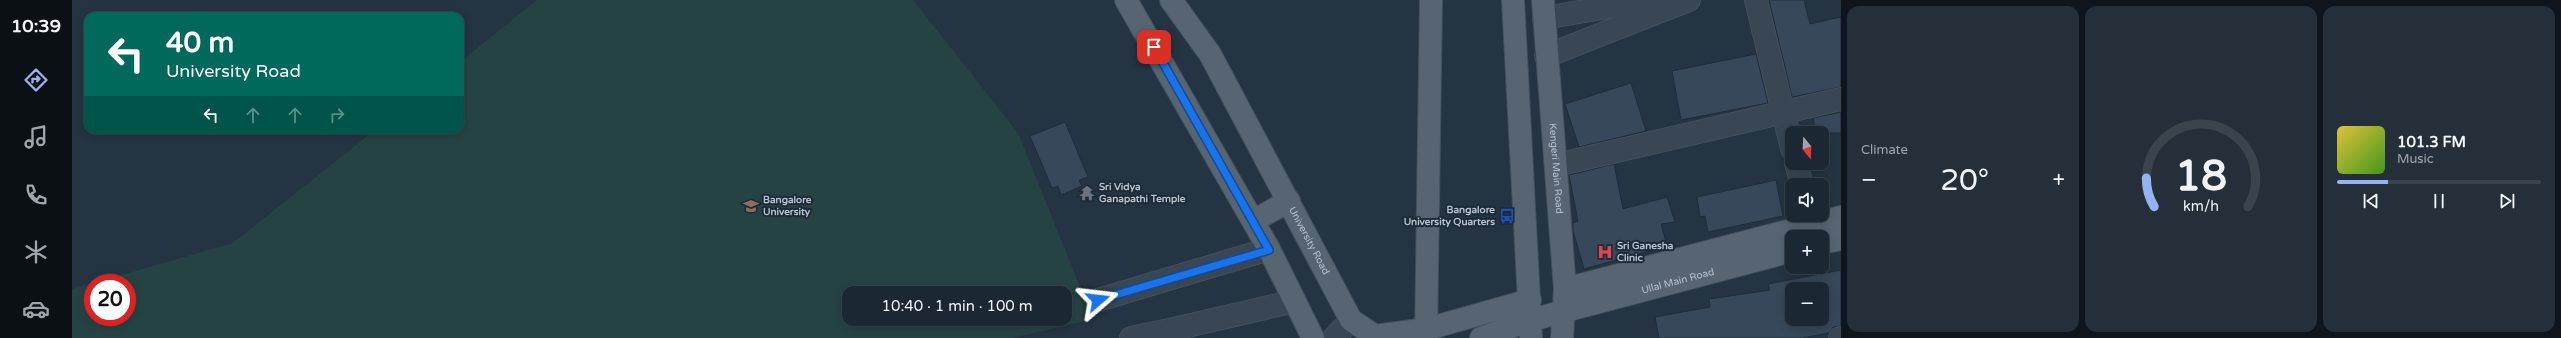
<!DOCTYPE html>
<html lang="en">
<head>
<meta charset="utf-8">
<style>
	:root { --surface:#1b2732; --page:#242f3a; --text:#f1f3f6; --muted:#a0a5ac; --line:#39444d; --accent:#95b2f1 }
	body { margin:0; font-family:"Varela Round",sans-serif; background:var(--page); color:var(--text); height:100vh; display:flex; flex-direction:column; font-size:15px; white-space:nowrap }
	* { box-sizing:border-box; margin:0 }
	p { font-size:13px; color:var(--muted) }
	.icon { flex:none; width:22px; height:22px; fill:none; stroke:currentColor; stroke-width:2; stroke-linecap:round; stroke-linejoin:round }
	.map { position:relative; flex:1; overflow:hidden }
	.sheet { display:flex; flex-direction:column; gap:6px; padding:6px; background:#0f151c; width:720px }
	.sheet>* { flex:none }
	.top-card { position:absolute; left:12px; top:12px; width:380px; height:122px; border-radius:12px; box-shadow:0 2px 10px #0003,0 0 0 1px var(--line); background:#00695c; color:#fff; overflow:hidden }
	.needle { width:26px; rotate:162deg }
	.buttons { position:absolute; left:1713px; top:126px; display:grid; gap:8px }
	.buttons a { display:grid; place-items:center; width:44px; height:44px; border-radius:8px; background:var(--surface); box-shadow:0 2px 10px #0003,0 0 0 1px var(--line); font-size:20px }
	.speed { position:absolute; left:12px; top:274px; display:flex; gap:8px; font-size:20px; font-weight:700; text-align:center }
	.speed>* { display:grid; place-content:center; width:52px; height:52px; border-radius:50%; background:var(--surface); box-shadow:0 2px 10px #0003,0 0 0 1px var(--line); line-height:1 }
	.speed .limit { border:6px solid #d22; background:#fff; color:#111 }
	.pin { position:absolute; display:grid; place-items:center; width:34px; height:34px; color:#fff; margin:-17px; border-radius:8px; box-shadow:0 2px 6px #0006 }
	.me { position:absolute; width:44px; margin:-22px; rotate:73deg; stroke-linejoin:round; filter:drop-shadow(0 0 3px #0008) }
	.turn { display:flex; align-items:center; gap:14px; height:84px; padding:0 16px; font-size:18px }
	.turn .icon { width:52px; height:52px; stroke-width:2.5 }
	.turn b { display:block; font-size:28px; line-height:34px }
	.lanes { display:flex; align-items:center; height:38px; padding:0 16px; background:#0003; justify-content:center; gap:20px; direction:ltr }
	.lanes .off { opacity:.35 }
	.big { font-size:30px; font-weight:600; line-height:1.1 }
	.sheet .widget { flex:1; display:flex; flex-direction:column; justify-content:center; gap:6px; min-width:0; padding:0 14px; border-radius:12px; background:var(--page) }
	.sheet .dial { align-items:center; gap:0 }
	.dial svg { height:104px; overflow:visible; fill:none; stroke:var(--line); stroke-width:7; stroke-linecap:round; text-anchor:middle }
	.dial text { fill:var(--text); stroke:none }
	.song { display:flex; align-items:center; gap:12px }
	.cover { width:48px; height:48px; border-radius:6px; background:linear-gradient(135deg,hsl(50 70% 55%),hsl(100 70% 35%)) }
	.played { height:4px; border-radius:2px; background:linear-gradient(90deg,var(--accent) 25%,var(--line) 25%) }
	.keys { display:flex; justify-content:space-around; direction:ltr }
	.heat { display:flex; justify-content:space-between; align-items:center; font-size:22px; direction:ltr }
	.sheet .tiles { flex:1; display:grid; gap:6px; grid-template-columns:repeat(3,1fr) }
	.trip { position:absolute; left:770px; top:286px; width:230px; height:40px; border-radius:12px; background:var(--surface); box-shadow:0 2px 10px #0003,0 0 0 1px var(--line); font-weight:600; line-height:40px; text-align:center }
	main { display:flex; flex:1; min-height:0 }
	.menu { display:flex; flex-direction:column; width:72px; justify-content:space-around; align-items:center; background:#0b1014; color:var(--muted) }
	.menu .icon { width:28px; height:28px }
	.menu .current { color:var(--accent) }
	.menu b { font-size:18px; color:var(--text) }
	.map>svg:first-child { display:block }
	.green { fill:#264344; fill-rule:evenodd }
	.building { fill:#36485a; stroke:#202d3a; fill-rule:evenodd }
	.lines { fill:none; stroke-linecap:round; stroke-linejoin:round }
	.minor-casing { stroke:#434f5c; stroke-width:24 }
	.major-casing { stroke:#434f5c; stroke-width:24 }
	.minor { stroke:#394653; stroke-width:22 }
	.major { stroke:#576573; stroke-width:22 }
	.route-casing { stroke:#114b97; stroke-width:10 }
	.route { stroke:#1a73e8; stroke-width:7 }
	.labels { text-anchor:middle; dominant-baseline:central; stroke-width:4; stroke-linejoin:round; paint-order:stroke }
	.street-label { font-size:10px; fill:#b6c0cd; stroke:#1d2b38 }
	.poi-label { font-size:10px; font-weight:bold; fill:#b6c0cd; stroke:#1d2b38; text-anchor:start }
</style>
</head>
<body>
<main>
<nav class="menu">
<b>10:39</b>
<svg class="icon current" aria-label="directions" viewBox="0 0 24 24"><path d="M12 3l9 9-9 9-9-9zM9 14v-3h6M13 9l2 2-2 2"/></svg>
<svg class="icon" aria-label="music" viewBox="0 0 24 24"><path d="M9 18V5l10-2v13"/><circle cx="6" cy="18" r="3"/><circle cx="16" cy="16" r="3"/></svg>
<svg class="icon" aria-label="phone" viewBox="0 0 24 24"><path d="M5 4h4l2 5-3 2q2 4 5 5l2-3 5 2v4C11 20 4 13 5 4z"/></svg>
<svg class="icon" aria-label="climate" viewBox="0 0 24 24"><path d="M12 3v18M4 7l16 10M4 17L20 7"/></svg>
<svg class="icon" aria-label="car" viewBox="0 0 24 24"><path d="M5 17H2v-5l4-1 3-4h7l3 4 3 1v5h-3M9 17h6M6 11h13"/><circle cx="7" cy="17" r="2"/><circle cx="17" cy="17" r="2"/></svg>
</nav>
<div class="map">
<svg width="1769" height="338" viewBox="0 0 1769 338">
	<rect width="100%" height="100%" fill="#243443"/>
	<path class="green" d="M465,0h376l105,133 75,186 -80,19h-941v-49l21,-6v34h34v-34h-33l139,-40 142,-113h85v-68zM777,293h216v26h-216z"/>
	<path class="building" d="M1697,0h35l6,24 31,-7v70l-49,10z
		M1684,54l12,49 -87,17 -9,-49z
		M1559,83l15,48 -67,16 -14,-43z
		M1769,112v21h-25l-3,-15z
		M993,122l23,55 -9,3 3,6 -21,9 -3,-9 -6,2 -22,-52z
		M1542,164l9,45 44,-12 8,25 -14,2 6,22 -83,23 -11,-38v-8l5,-2 -9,-46z
		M1704,180l7,36 -75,16 -3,-16 -5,1 -3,-20z
		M1769,270v56l-8,1 -4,6 -27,5h-143l-4,-21 55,-10 -1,-8 61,-9 -2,-6zM1720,289h30v30h-30z"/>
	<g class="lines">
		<defs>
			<path id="minor" d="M1684,0l36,149
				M1472,18l106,-18
				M1474,56l143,-56
				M1724,163l6,22
				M1484,165l285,-66
				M1026,300l171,-51
				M1059,338l43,-9
				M1105,338l-3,-9 121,-28
				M1262,338l17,-18
				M1768,338h1"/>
			<g id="major">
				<path d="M1054,0l143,249 44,89"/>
				<path id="s1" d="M1099,0l39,54 141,266 24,16 52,-7 103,-29"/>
				<path d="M1441,0l18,338"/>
				<path id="s2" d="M1471,0l22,289 -3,49"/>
				<path d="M1181,221l36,-20"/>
				<path d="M1750,243l19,-4"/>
				<path d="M1493,289l276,-72"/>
				<path d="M1354,338l5,-338"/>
				<path id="s3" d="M1409,338l50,-18 261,-69"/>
			</g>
		</defs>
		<use href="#minor" class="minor-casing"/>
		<use href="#major" class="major-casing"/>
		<use href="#minor" class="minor"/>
		<use href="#major" class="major"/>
	</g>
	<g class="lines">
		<defs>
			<path id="route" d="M1026,300l171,-50 -115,-203"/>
		</defs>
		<use href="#route" class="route-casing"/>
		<use href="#route" class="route"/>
	</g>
	<defs>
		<symbol id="temple-bare" viewBox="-9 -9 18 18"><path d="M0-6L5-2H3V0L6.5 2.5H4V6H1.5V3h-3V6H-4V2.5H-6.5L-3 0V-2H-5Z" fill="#6b7280" stroke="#1d2b38" stroke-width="2.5" paint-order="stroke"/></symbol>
		<symbol id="university-bare" viewBox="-9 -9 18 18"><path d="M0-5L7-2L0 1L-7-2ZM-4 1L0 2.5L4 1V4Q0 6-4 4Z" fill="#8d6e63" stroke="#1d2b38" stroke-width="2.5" paint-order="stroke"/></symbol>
		<symbol id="bus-bare" viewBox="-9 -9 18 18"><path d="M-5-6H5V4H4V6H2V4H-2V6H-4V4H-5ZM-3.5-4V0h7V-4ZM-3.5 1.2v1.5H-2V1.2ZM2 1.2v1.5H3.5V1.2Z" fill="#1a4fb4" stroke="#1d2b38" stroke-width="2.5" paint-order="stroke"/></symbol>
		<symbol id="hospital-bare" viewBox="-9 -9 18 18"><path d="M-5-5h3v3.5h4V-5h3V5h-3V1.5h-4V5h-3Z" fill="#e0444e" stroke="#1d2b38" stroke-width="2.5" paint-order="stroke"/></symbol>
	</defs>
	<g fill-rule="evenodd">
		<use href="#temple-bare" x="1004" y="182" width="22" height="22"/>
		<use href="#university-bare" x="668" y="195" width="22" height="22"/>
		<use href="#bus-bare" x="1424" y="205" width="22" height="22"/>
		<use href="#hospital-bare" x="1522" y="241" width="22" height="22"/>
	</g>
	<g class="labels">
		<g class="street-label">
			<text stroke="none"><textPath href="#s2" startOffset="169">Kengeri Main Road</textPath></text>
			<text stroke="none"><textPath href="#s1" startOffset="278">University Road</textPath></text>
			<text stroke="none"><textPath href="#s3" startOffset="205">Ullal Main Road</textPath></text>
		</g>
		<g class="poi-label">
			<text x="1027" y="187">Sri Vidya<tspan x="1027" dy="12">Ganapathi Temple</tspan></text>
			<text x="691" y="200">Bangalore<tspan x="691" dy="12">University</tspan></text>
			<text x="1423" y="210" text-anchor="end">Bangalore<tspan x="1423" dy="12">University Quarters</tspan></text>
			<text x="1545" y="246">Sri Ganesha<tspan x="1545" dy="12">Clinic</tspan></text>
		</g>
	</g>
</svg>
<div class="buttons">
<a><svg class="needle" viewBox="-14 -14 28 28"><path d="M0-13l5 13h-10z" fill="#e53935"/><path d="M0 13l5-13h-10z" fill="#a0a5ac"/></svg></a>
<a><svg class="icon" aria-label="sound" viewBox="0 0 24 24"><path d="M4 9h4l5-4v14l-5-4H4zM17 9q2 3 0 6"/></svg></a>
<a>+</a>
<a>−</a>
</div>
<div class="speed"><div class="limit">20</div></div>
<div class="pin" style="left:1082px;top:47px;background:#d93025"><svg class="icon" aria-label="arrive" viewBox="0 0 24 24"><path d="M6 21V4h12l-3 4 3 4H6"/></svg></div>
<svg class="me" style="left:1026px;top:300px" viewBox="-20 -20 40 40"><path d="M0-17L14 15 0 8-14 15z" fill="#1a73e8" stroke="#fff" stroke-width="4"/></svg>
<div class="trip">10:40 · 1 min · 100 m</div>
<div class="top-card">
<div class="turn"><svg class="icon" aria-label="left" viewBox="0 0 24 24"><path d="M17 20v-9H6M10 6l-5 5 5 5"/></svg><div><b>40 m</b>University Road</div></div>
<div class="lanes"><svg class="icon" aria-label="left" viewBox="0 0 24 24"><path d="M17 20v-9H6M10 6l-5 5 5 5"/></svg><svg class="icon off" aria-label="ahead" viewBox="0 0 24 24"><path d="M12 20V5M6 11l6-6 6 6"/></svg><svg class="icon off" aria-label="ahead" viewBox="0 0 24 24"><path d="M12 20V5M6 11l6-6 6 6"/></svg><svg class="icon off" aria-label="right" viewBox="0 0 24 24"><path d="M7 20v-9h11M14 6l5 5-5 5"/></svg></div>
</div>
</div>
<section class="sheet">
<div class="tiles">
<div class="widget"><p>Climate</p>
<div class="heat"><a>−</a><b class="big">20°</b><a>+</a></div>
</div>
<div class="widget dial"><svg viewBox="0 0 100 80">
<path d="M14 69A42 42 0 1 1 86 69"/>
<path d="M14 69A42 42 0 0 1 8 47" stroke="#95b2f1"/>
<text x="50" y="56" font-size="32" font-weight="700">18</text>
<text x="50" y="72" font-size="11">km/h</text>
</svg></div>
<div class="widget">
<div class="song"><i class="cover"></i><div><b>101.3 FM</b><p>Music</p></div></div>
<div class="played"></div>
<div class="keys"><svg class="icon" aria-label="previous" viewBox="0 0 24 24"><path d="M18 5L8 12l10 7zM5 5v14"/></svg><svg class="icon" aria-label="pause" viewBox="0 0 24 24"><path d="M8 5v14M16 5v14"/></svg><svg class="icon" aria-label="next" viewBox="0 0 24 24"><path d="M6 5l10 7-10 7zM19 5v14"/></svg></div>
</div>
</div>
</section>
</main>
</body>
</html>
